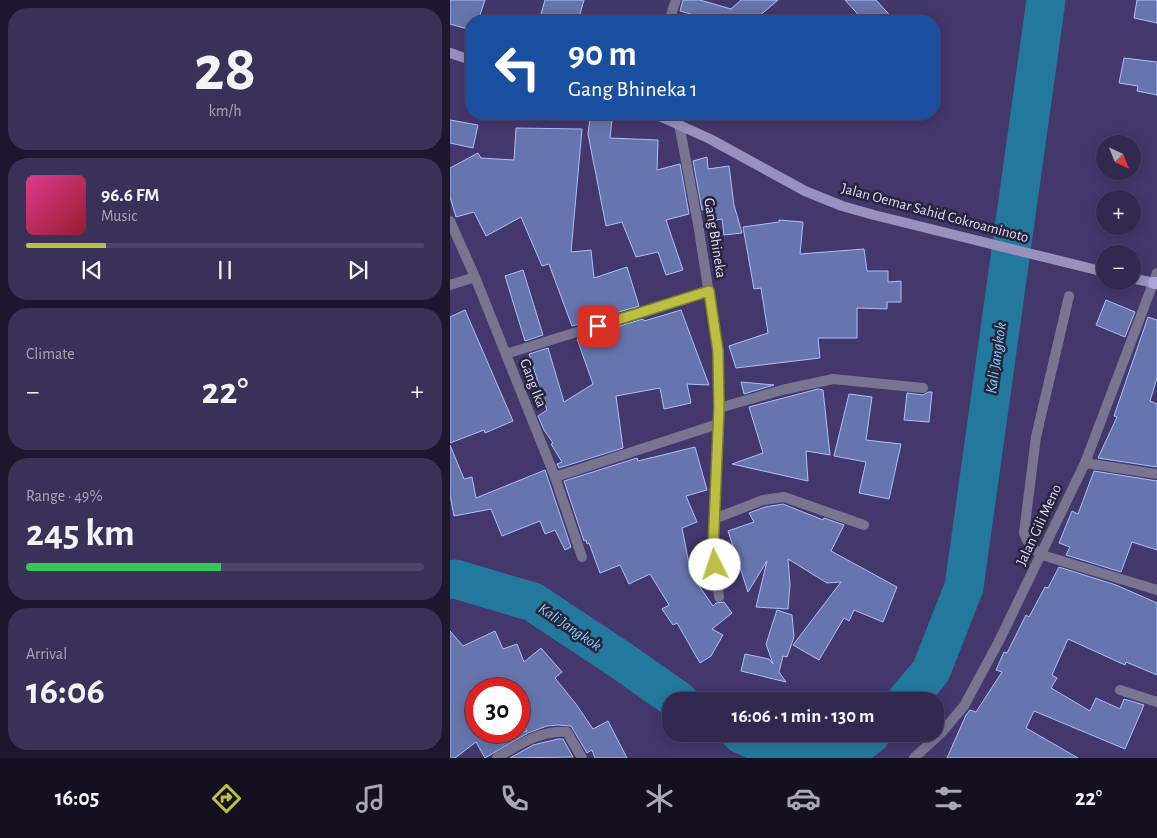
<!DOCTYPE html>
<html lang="en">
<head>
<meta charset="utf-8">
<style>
	:root { --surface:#322951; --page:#3a3158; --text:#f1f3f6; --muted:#a8a6b7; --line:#4d4568; --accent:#bbc045 }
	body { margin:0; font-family:"Alegreya Sans",sans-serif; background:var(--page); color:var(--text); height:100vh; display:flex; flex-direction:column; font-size:19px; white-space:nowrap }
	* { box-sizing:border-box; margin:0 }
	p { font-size:16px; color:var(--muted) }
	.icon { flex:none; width:28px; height:28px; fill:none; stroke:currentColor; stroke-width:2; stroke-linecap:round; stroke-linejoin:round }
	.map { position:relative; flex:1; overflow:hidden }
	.drawer { display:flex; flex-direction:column; gap:8px; padding:8px; background:#1c172d; width:450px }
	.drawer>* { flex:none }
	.hud { position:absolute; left:15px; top:15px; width:475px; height:105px; border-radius:20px; box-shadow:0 2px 12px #0003,0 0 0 1px var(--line); background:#1a4fa0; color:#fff; overflow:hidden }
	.needle { width:32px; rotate:137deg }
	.buttons { position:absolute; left:646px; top:135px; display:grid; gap:10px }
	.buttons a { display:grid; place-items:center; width:45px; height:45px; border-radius:50%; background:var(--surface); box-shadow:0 2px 12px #0003,0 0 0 1px var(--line); font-size:25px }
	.speed { position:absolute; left:15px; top:678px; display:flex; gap:10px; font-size:25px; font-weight:700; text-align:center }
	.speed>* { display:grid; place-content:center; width:65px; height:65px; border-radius:50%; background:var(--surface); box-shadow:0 2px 12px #0003,0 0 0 1px var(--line); line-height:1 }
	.speed .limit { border:8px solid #d22; background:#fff; color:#111 }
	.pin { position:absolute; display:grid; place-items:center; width:42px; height:42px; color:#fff; margin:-21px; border-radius:10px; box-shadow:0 2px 8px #0006 }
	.me { position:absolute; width:55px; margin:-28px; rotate:356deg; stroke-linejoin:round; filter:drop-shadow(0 0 4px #0008) }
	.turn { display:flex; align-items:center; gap:18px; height:105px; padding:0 20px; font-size:22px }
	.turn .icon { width:65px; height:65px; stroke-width:2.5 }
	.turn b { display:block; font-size:35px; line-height:42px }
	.big { font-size:38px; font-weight:700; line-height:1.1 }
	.drawer .card { flex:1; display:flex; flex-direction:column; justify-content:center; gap:8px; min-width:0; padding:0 18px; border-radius:20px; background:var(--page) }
	.drawer .dial { align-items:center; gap:0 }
	.dial b { font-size:65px; line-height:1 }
	.song { display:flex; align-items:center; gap:15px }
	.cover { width:60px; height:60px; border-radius:8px; background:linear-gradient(135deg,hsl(330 70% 55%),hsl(350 70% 35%)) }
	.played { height:5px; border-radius:2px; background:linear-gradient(90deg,var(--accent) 20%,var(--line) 20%) }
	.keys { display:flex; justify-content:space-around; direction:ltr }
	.heat { display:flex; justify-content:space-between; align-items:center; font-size:28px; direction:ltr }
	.charge { height:8px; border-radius:4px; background:linear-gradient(90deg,#34c759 49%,var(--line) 0) }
	.trip { position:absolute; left:212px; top:692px; width:282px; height:50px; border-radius:20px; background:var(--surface); box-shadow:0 2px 12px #0003,0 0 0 1px var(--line); font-weight:700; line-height:50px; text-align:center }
	.tabs { display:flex; height:80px; justify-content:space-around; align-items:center; background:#141020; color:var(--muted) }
	.tabs .icon { width:35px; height:35px }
	.tabs .active { color:var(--accent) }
	.tabs b { font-size:22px; color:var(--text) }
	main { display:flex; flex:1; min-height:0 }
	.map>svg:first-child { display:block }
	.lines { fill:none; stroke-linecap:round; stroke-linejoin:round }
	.river { stroke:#23789d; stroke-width:39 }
	.building { fill:#6675ad; stroke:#adbffb; fill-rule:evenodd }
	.street { stroke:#797591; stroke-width:10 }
	.secondary { stroke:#9891bd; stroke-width:10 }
	.primary { stroke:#afa6df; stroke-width:12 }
	.route-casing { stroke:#7a7d2d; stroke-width:12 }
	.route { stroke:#bbc045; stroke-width:9 }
	.labels { text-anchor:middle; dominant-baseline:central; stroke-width:5; stroke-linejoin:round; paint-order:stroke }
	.street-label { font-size:15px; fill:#dfdbfb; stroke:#28243c }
	.water-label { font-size:16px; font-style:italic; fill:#7cd0fb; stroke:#28243c }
</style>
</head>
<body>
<main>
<section class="drawer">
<div class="card dial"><b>28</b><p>km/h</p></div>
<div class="card">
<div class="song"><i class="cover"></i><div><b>96.6 FM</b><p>Music</p></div></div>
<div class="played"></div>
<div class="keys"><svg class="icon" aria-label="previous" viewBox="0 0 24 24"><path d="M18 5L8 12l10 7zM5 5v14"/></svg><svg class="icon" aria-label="pause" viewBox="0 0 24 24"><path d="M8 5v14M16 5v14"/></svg><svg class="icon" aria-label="next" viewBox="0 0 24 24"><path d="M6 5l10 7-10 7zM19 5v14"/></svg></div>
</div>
<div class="card"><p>Climate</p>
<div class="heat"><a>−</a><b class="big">22°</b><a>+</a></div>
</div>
<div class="card"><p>Range · 49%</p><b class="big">245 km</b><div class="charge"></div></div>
<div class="card"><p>Arrival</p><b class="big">16:06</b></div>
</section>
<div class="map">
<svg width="707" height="758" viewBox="0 0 707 758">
	<rect width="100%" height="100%" fill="#43376c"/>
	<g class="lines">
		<path class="river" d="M0,580l5,-1 78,23 86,57 60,42
			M456,701l25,-30 33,-84 82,-587
			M291,734l44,19 66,-3 20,-16"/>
	</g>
	<path class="building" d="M0,0h35l-7,21h-7v9l-21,-6z
		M95,0h39l-6,21h-39z
		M233,0h17l31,9 10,-9h37l-21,18v3h-42l-35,-10z
		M395,0h31l19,21h-31z
		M687,0h20v23l-23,-5z
		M674,58l33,4v33l-20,-4 1,-5 -19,-3z
		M140,118l22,1 -2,19 48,2 -1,30 23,-6 9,50 -23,6 17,50 -17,5 -8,-23 -22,5 -14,-35 -16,4 -18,-92z
		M0,120l28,5 -5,23 -23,-5z
		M66,128l66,1 -11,123 20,-2 3,28 33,-11 12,39 -67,20 -23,-62 -7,2 -21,-49 -35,19 -12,-24 -18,5 -6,-20v-29l28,-15 3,5 33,2z
		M257,157l1,12 21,-3 5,39 8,28 -18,2 -2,-16 -13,2 -2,-12 -5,1 -9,-49z
		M329,220l24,2 -3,32 64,-5 3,22h21v11l13,-1v21h-14v7l-30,-1v30h-39l2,20 -84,10 -7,-22 39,-13 -7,-45 -7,1 -11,-62 36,-5z
		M73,270l20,65 -18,6 -20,-65z
		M656,300l29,12 -10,25 -29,-12z
		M15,310l48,111 -28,12 -1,-3 -34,13v-126z
		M231,310l28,75 -22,-1 4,19 -27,6 -4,-21 -44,8 7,52 -64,20 -2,-4 5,-2 -11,-18 2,-1 -9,-13 -6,-14 9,-6 -18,-56 19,-6 16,54 29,-18 -16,-45 66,-20 1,2z
		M698,317l9,3v58l-7,23 7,3v63l-59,-9 19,-41 -3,-1z
		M291,382l33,3 -30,9z
		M368,389l5,1 7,65 -24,-4 2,30 -76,-17 31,-11 -14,-46z
		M478,392h4l-3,30 -25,-2 3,-27 16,2z
		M399,394l23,3 -6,43 35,4 -12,55 -30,-6 7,-31 -32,-6z
		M0,445l14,34 8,-2 4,21 69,-28 26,77 -6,3 -10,-20 -10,4 -5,-13 -38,15 -11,-27 -37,7 -4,-21z
		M245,447l12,43 -21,6 11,26 -15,6 9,46 22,32 3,-3 8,-1 8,11 -20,16 11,6 -12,21 -11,7 -23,-40 -4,2 -11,-16 7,-4 -19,-31 -21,10 -9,-19 -20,8 -11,-30 -2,1 -1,-4 -2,1 -20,-60 73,-23 1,3z
		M644,471l63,10v69l-25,-8 -11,30 -55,-17 4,-8 -11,-4 13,-32 6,3z
		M333,504l40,16 1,-2 20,7 -13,26 66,36 -14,35 -29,-12 -5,11 -5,-3 -25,42 -26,-15 48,-63 -14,1 -39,-24 2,26 -2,24 -32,-2 11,-46 -19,31 -20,-61 26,-9 -5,-9 16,-6z
		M609,567l57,18 41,18v72l-31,-13 -1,3 -57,-26 -16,36 5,3 -6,10 39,23 6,-13 24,11 4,-10 20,6 -19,44 -91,-38 -8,17 52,30h-131l19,-43 4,-5 6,2 26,-40 -6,-2 8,-18 3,1 19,-38 3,2 16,-30 3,1z
		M327,610l15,5 2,22 -7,20 -4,-1 -4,16 7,10 -45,-11 4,-17 24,5 4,5 -7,-20z
		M0,631l13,15 32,-15 8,18 14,-5 7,18 17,-14 21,24 -7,6 21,26 17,25 15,-8 19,37h-32l-3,-8 -5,3 -16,-27 -13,-1 -11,1 -19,7 -43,25 -9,-16 -21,16h-5zM26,689h43v27l8,15h-51z
		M108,739h5l10,18 -63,1 23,-13z"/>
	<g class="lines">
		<path class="street" d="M219,21l7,-21
			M229,124l19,100 20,127 1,57 -6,141 6,48
			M0,221l25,56 80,200 27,80
			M0,285l25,-8
			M619,296l-33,141 -12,96c4,11 8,16 18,22l115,35
			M56,354l203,-63
			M269,408l63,-18 51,-11 90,9
			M635,463l72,11
			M105,477l163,-53
			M264,519l49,-19 21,-3 80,28
			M670,690l37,12
			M47,758c20,-13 46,-29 70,-26l15,26
			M464,758l28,-26 22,-26 35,-65 86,-178 72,-190"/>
		<path class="secondary" d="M0,53l21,7
			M205,114l55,25 95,52 37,15 32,9 231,57
			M682,278l22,5"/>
		<path class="primary" d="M704,283h3"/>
	</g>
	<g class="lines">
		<defs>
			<path id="route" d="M148,326l111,-35 9,60 1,57 -6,142 2,15"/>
		</defs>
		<use href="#route" class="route-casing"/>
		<use href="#route" class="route"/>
	</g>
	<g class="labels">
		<g class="street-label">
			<text transform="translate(485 213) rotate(15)">Jalan Oemar Sahid Cokroaminoto</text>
			<text transform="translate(265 238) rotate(81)">Gang Bhineka</text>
			<text transform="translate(83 383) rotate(69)">Gang Ika</text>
			<text transform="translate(589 525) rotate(-65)">Jalan Gili Meno</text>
		</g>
		<g class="water-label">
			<text transform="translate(546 358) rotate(-82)">Kali Jangkok</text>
			<text transform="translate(120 627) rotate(34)">Kali Jangkok</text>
		</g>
	</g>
</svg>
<div class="buttons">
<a><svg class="needle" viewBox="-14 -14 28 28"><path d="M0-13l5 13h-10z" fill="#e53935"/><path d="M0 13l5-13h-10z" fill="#a8a6b7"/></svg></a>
<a>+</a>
<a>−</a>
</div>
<div class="speed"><div class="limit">30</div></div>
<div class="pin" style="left:148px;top:326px;background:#d93025"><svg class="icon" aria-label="arrive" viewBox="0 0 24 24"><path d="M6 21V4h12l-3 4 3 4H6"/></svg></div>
<svg class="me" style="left:265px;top:565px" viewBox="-20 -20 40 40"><circle r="19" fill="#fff"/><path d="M0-13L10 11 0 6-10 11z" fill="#bbc045"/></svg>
<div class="trip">16:06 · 1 min · 130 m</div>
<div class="hud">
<div class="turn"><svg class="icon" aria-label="left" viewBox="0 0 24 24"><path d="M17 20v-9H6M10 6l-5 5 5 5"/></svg><div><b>90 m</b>Gang Bhineka 1</div></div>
</div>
</div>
</main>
<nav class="tabs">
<b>16:05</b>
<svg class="icon active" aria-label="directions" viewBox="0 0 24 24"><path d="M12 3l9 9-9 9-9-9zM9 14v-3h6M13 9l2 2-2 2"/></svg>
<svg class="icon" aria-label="music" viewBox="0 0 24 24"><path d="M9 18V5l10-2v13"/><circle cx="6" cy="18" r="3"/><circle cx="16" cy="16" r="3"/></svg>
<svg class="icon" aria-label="phone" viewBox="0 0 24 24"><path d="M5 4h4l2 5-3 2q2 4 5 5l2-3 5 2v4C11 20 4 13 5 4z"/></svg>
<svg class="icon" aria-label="climate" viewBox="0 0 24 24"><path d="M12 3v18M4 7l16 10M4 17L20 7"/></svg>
<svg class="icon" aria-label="car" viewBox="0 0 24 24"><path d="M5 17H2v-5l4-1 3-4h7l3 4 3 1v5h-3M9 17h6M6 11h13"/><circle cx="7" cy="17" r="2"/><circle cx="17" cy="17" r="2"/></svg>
<svg class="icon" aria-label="filters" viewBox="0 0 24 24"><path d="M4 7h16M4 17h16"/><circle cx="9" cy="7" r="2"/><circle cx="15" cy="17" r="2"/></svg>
<b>22°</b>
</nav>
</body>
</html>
